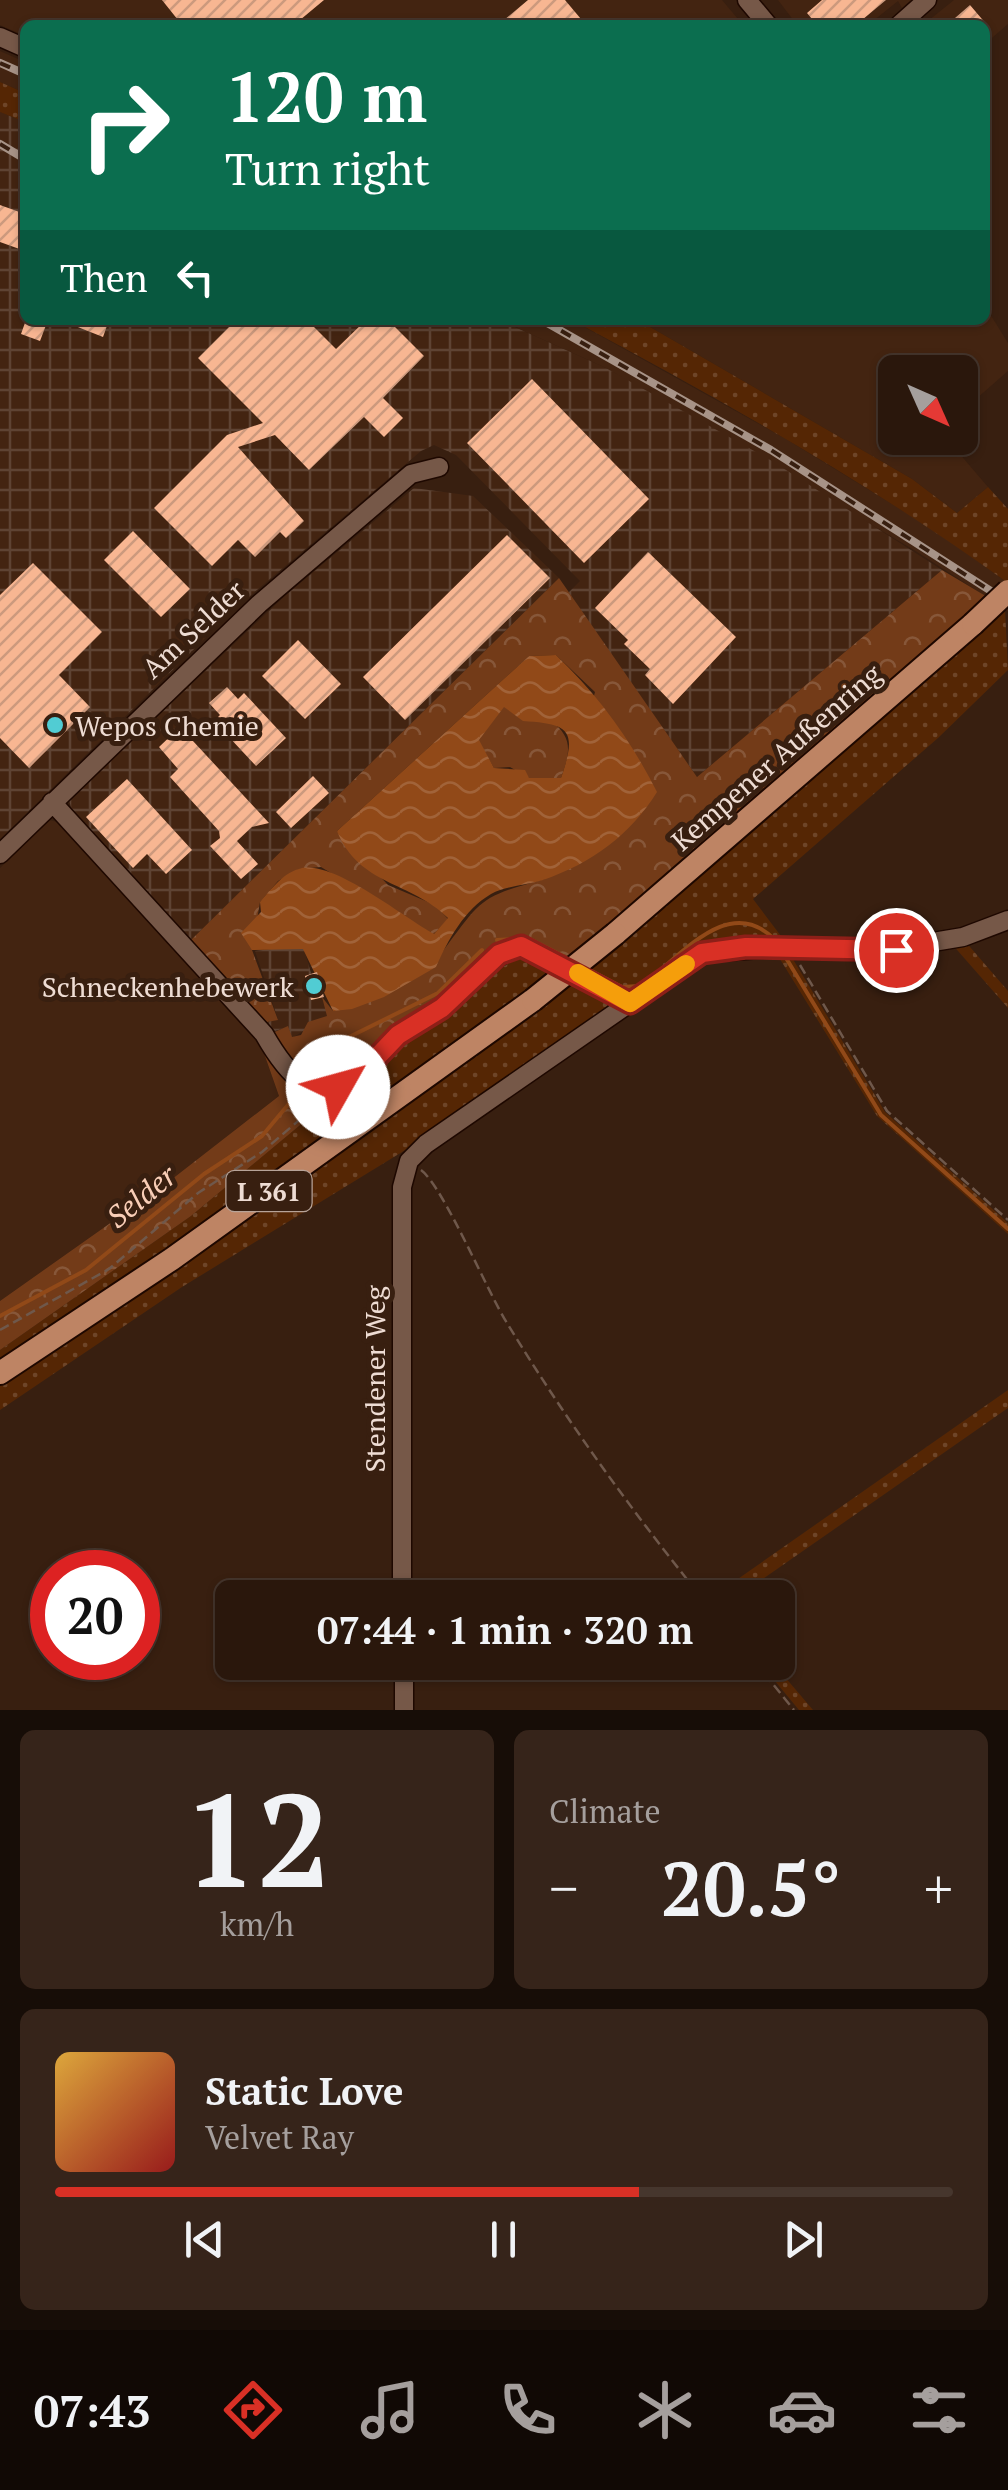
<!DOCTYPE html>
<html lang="en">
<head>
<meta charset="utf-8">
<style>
	:root { --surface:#2a170c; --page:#36241a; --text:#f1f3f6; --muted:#a59f9d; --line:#46362d; --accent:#d93025 }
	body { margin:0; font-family:"PT Serif",serif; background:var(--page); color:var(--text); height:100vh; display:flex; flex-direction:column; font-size:38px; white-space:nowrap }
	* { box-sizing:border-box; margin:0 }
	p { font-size:32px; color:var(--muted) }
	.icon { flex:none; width:55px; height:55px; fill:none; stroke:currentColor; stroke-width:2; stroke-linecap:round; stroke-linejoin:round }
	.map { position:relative; height:1710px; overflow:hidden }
	.side { display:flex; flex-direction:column; gap:20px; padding:20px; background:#170d07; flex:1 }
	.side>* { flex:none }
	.hud { position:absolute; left:20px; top:20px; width:970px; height:305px; border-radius:15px; box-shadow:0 2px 8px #0004,0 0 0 2px var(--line); background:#0b6e4f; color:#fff; overflow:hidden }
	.needle { width:65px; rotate:135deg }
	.fabs { position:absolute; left:878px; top:355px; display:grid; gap:20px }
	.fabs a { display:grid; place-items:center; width:100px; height:100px; border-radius:15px; background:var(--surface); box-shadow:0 2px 8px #0004,0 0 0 2px var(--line); font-size:50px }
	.speed { position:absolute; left:30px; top:1550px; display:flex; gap:20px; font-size:50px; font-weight:700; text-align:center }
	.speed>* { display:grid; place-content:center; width:130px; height:130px; border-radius:50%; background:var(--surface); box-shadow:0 2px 8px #0004,0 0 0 2px var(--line); line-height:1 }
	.speed .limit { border:15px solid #d22; background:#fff; color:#111 }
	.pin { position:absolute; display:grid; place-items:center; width:85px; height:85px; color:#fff; margin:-42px; border:5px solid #fff; border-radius:50%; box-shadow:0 2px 10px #0007 }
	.me { position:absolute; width:110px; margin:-55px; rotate:52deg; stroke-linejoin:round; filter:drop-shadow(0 0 8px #0008) }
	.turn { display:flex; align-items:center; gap:35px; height:210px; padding:0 40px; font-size:45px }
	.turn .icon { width:130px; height:130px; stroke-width:2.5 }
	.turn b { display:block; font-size:70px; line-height:85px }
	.then { display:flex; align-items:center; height:95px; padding:0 40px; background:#0003; gap:20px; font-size:38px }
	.big { font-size:75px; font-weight:700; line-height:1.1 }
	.side .tile { flex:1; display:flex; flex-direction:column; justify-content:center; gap:15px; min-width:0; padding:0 35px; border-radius:15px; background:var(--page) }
	.side .dial { align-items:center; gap:0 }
	.dial b { font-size:130px; line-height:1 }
	.song { display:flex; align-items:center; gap:30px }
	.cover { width:120px; height:120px; border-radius:15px; background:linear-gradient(135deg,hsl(40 70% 55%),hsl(0 70% 35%)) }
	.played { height:10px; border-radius:5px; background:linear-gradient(90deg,var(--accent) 65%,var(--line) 65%) }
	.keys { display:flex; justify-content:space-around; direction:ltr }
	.heat { display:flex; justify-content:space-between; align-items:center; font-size:55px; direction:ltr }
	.side .tiles { flex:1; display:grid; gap:20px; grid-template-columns:1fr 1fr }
	.tile:last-child { grid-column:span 2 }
	.trip { position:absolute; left:215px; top:1580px; width:580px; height:100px; border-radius:15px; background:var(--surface); box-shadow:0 2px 8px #0004,0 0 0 2px var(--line); font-weight:700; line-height:100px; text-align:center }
	.tabs { display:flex; height:160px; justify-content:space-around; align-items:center; background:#110905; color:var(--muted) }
	.tabs .icon { width:70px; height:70px }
	.tabs .selected { color:var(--accent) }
	.tabs b { font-size:45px; color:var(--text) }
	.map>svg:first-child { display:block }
	.built { fill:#432411 }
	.industrial { fill:url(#industrial-grid) }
	.grass { fill:url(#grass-dots) }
	.forest { fill:url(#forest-crowns) }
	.water { fill:url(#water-waves); fill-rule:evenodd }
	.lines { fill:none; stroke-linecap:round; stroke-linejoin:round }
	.stream { stroke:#914918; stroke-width:4 }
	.building { fill:url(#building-hatch) }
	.minor-casing { stroke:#1e0800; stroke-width:21 }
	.major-casing { stroke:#1e0800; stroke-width:26 }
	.path { stroke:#6f584b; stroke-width:2.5; stroke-dasharray:10 5; stroke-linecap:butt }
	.minor { stroke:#765848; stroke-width:18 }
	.major { stroke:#be8464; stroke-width:22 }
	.rail-casing { stroke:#a79387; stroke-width:8 }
	.rail { stroke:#381f10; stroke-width:4; stroke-dasharray:11; stroke-linecap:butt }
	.major-bridge-casing { stroke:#1e0800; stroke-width:26; stroke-linecap:butt }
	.major-bridge { stroke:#be8464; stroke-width:22 }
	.route-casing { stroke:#8d1f18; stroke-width:25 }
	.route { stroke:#d93025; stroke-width:18 }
	.slow { stroke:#f59e0b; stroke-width:18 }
	.poi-dot { fill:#51ccd3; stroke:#381f10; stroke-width:4 }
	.labels { text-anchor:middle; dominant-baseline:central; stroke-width:10; stroke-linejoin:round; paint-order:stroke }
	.shield { fill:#381f10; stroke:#b7a398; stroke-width:2.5 }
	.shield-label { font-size:25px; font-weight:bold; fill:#eedcd3 }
	.street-label { font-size:28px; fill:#eedcd3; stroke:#381f10 }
	.poi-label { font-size:28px; fill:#eedcd3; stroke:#381f10; text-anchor:start }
	.water-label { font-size:30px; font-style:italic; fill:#f9ceb7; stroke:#381f10 }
</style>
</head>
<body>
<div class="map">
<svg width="1008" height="1710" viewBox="0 0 1008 1710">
	<defs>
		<pattern id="industrial-grid" width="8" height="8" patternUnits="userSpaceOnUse" patternTransform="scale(2.5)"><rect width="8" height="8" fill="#432411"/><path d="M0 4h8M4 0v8" fill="none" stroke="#5e4333"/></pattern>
		<pattern id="grass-dots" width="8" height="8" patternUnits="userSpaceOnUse" patternTransform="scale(2.5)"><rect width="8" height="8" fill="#552604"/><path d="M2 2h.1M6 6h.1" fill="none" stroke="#6e4528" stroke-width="1.8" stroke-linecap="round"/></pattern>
		<pattern id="forest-crowns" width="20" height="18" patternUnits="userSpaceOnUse" patternTransform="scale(2.5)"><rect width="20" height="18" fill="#733b18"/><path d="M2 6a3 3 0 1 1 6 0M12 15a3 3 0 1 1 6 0" fill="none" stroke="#875739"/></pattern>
		<pattern id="water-waves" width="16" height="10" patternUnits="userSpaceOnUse" patternTransform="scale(2.5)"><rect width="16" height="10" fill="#914918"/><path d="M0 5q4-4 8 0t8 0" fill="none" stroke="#a16339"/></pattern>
		<pattern id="building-hatch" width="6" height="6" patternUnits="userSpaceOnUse" patternTransform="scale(2.5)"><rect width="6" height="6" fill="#f8b692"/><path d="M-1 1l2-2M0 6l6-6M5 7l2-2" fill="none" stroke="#cc997d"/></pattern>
	</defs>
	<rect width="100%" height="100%" fill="#381f10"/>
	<path class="built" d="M0,0h722l21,25h-718v11l-25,-11z
		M778,0h133l-9,8 -4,-7 -30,24h-71z
		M954,0h54v24l-23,20v-19h-62z
		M0,51l25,11v31l-25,-11z
		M985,306l23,37v28l-48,42v-41h-65v66h51l42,49 -31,26 -45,-34 -274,-159h347z
		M526,320h46l214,119 150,92 72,52v28l-94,-61 -308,-182 -89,-40z
		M49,820l9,2 201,217 20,57 -112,87 -167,118v-433z"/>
	<path class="industrial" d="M0,112l25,10v198h474l107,48 166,93 170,109 -245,207 -129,-184 12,-12 -124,-126 -22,-10 -13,6 -184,156 -237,232z
		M414,488l59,8 86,82 -368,362 -119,-129 -3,-11 217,-205z
		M295,946l9,3 7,24 6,-1 11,44 -36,22 -4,-11 -13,4 -8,-9 11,-3 -23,-68z"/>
	<path class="grass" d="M0,82l25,11v29l-25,-10z
		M572,320h66l274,159 45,34 31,-26 20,22v74c-138,-100 -287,-183 -436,-263z
		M1005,609l3,61 -70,68 -185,161 34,45 -71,3 -83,47 -50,-23z
		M964,940l44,51v17l-57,-65z
		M775,951h13l97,161 123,111v11l-131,-118z
		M515,953l43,14 -440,320 -118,74v-11l191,-134 216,-180z
		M576,976l39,27 -133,100 -300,184 -182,123v-30z
		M1008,1390v18l-271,189h-25z
		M760,1663h13l40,47h-14z"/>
	<path class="forest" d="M942,570l47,28 -228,202 -203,167 -43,-14 -108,83 -216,180 -191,134v-49l167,-118 112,-87 -20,-57 29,-13 4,11 9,-2 7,-13 19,-6 -5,-19 11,14c18,-10 101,-48 110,-60 39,-52 36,-54 102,-72l50,-187 -39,-37 -27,1 -192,175 51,54 47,20 13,14 -15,16 -112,-68 -22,2 -21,12 -18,21 -8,48 26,70 -11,2 -76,-82 368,-362 138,199z
		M504,706c12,12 29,17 46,14 24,18 20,32 11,58h-32l-19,-11 -16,1 -16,-28z"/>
	<path class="water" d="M556,655c43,41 74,84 101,137 -27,43 -65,71 -114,88 -16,5 -37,6 -52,14 -27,16 -43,46 -55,73l-52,30 -32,12 -19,2 -30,-62 -51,1 -11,-17 20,-21 -1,-10c12,-14 24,-30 42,-34 34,-6 101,49 132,66l14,-16c-37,-37 -89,-32 -111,-87l192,-175zM504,707l19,14c46,3 55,8 38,57h-32l-4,-8 -31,-2 -15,-28z"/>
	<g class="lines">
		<path class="stream" d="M497,940l31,-2 43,22
			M783,953l98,162 127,114
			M584,967l38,20 17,-1
			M647,981c38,-29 83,-86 127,-42
			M314,1069l19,-24 105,-52 44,-43
			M0,1316l86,-46 118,-96 58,-38 35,-42"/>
	</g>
	<path class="building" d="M162,0h162l-30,25h-112z
		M528,0h37l21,25h-88z
		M822,0h64l-30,25h-39l-10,-12z
		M970,5l17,20h-40z
		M0,205l25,9v37l-25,-9z
		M26,320h22l-8,21 -19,-7z
		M60,320h40l8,3 -5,14z
		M236,320h71l29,29 30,-29h22l36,36 -41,42 20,20 -19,19 -20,-20 -55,53 -34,-35 -37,12 66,74 -18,17 -6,-6 -25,25 -17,-17 -26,26 -58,-58 73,-73 36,-12 -65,-65z
		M532,379l117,120 -65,64 -117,-120z
		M133,531l57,58 -29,28 -57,-57z
		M507,535l43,43 -145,142 -42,-43z
		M648,552l88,85 -63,67 -28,-29 5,-6 -26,-25 4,-4 -33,-32z
		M33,563l69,69 -43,43 31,32 -61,61 -29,-30v-143z
		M298,640l43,44 -36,35 -43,-43z
		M227,687l11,12 6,-6 42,45 -30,28 -42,-45 6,-6 -11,-12z
		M180,727l89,96 -17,4 -15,14 21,23 -17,15 -31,-33 10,-8 -1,-7 -49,-54 8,-8 -19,-22z
		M313,776l16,17 -38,35 -15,-16z
		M127,779l65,71 -26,24 -19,-20 -14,14 -47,-51z
		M317,972l7,25 -13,3 -6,-24z"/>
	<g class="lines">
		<defs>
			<path id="minor" d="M747,0l21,25
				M899,25l28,-25
				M0,37l25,11
				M52,802l212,232c21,37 49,76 95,41 14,-11 24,-27 38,-39 14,-11 32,-18 46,-29 27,-22 44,-49 78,-61l110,57
				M0,854l259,-250 152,-130 28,-7
				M402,1598v-411l7,-26 17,-17 276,-191 87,-6 84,5 90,-15 45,-17
				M404,1662v48"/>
			<path id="major" d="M615,934l358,-310
				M0,1373l172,-114 361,-259"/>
		</defs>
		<use href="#minor" class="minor-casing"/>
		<use href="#major" class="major-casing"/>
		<path class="path" d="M800,965l87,146 121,109
			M421,1170c22,16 67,123 86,153 59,97 124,187 195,275
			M0,1330l109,-61 89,-76 64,-41 56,-48
			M755,1662l39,48"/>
		<use href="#minor" class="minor"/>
		<use href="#major" class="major"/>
		<defs>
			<path id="rail" d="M0,63l25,11
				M0,144l25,15
				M542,320l229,130 237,152"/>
		</defs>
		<use href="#rail" class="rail-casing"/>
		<use href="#rail" class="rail"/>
		<defs>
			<path id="major-bridge" d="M973,624l35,-33
				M533,1000l82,-66"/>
		</defs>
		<use href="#major-bridge" class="major-bridge-casing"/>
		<use href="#major-bridge" class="major-bridge"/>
	</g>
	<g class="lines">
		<defs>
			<path id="route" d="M338,1087l22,-12 38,-40 44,-27 57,-54 22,-8 109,57 72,-50 44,-6 150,3"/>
		</defs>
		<use href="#route" class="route-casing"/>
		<use href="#route" class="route"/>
		<path class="slow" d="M578,973l52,30 56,-39"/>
	</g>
	<g class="poi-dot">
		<circle cx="55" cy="725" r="10"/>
		<circle cx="314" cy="986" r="10"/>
	</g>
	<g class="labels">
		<rect class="shield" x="226.5" y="1171" width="85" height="40" rx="8"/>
		<g class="shield-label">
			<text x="269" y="1191">L 361</text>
		</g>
		<g class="street-label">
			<text transform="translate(193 629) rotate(-43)">Am Selder</text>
			<text transform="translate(776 757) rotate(-41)">Kempener Außenring</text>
			<text transform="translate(374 1379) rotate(-90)">Stendener Weg</text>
		</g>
		<g class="poi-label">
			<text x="75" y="725">Wepos Chemie</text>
			<text x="294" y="986" text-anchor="end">Schneckenhebewerk</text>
		</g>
		<g class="water-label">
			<text transform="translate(141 1196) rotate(-39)">Selder</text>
		</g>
	</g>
</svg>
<div class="fabs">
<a><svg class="needle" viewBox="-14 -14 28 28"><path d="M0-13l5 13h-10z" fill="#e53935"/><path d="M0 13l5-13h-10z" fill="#a59f9d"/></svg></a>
</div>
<div class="speed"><div class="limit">20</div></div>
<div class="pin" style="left:896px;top:950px;background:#d93025"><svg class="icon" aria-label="arrive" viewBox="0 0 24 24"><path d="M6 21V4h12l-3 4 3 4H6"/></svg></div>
<svg class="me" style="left:338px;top:1087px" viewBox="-20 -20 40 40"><circle r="19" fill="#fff"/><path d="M0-13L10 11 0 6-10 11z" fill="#d93025"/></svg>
<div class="trip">07:44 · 1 min · 320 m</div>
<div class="hud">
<div class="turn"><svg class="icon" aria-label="right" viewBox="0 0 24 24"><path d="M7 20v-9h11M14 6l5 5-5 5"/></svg><div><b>120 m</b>Turn right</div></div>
<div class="then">Then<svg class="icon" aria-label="left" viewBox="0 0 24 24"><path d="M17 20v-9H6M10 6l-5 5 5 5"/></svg></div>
</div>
</div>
<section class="side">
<div class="tiles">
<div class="tile dial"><b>12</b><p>km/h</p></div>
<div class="tile"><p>Climate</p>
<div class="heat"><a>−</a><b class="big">20.5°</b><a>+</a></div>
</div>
<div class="tile">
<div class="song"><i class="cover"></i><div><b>Static Love</b><p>Velvet Ray</p></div></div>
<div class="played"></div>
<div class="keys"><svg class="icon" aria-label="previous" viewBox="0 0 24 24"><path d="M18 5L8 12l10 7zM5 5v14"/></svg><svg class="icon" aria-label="pause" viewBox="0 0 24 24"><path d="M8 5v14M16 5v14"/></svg><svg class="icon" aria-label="next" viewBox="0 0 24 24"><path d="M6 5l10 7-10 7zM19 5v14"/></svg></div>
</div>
</div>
</section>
<nav class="tabs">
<b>07:43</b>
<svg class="icon selected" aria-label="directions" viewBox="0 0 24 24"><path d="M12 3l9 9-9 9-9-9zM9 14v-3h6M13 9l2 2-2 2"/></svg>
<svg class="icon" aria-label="music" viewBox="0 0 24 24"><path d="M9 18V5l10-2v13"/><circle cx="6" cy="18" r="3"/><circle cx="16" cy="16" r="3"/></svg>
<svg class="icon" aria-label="phone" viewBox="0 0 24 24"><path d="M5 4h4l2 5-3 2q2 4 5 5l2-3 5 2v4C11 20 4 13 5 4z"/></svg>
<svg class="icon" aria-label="climate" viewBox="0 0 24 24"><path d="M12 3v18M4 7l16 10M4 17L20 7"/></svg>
<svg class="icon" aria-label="car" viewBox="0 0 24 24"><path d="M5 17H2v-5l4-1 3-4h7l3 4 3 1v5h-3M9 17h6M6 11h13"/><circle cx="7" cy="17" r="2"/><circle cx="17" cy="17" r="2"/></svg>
<svg class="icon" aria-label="filters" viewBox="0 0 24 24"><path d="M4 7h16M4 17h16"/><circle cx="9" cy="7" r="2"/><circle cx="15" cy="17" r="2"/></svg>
</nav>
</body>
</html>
